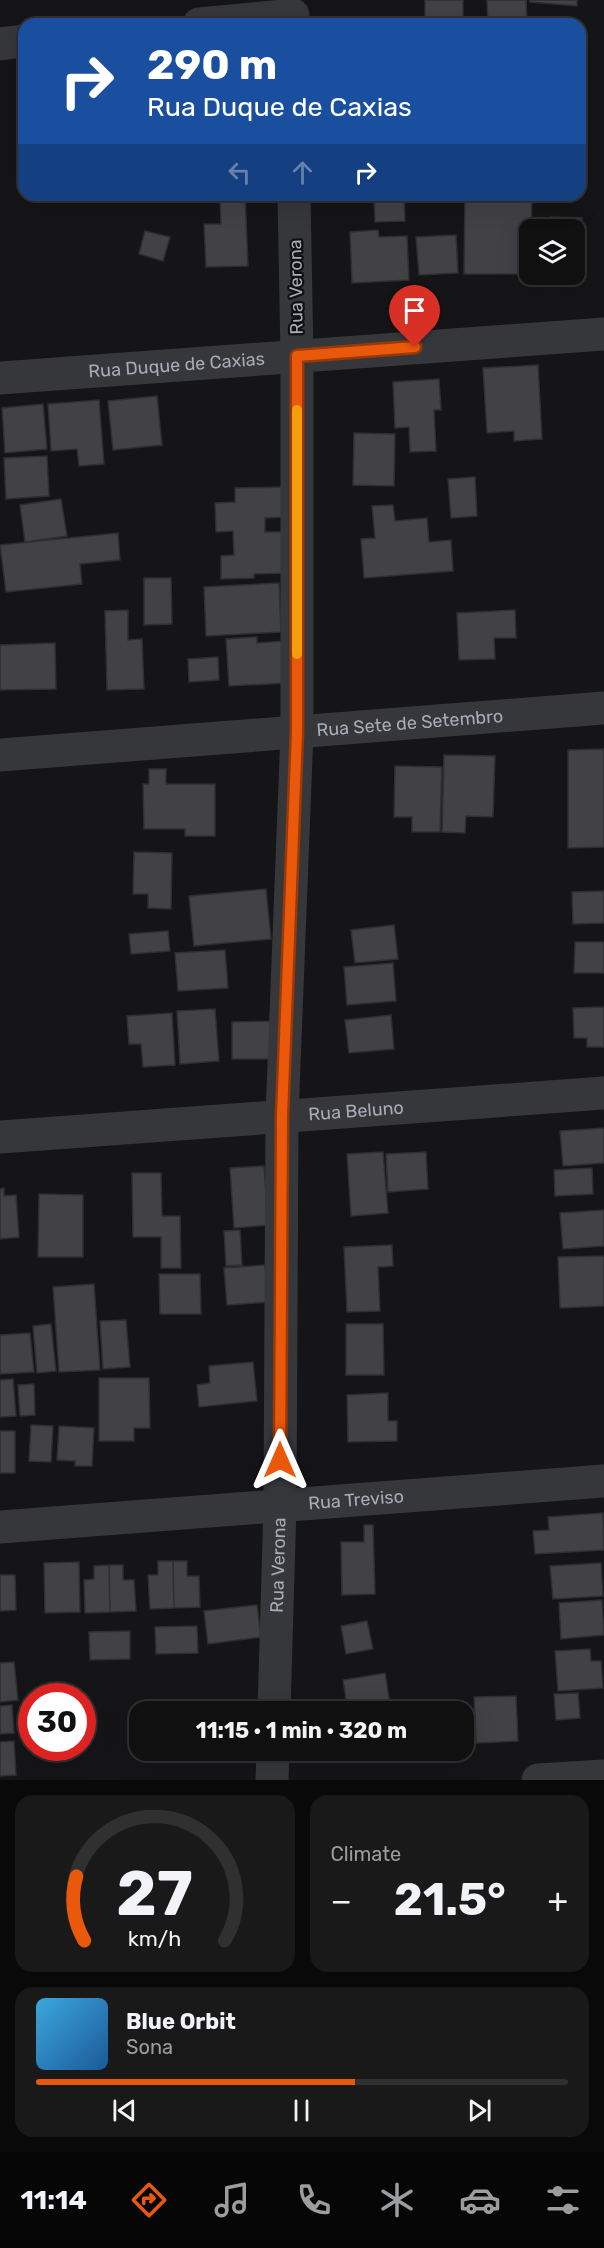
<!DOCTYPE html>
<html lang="en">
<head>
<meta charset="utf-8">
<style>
	:root { --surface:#101011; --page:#19191a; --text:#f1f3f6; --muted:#9c9d9f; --line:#303031; --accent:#ea580c }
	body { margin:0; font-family:Rubik,sans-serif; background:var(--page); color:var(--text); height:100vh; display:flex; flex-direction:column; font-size:22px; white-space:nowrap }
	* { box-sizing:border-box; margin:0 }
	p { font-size:20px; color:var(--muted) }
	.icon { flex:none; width:33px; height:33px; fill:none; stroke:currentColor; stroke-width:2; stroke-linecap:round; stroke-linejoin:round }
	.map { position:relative; height:1780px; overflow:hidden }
	.side { display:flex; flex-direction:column; gap:15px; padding:15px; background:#090909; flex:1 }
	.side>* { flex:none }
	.banner { position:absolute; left:18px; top:18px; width:568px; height:183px; border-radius:18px; box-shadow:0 6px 24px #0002,0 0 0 2px var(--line); background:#1a4fa0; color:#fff; overflow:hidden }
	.buttons { position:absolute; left:519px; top:219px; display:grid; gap:12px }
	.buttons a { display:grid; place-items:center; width:66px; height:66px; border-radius:12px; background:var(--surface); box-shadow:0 6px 24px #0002,0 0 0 2px var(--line); font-size:30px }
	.speed { position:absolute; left:18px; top:1683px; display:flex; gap:12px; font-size:30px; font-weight:700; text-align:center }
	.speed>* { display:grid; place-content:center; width:78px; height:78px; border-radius:50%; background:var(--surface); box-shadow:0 6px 24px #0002,0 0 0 2px var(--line); line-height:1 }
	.speed .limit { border:9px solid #d22; background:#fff; color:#111 }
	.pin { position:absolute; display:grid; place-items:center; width:51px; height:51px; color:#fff; margin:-62px -26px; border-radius:50% 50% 50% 0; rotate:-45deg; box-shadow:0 0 6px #0007 }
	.pin .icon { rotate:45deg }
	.me { position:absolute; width:66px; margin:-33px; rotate:0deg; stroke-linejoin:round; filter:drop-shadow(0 0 4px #0008) }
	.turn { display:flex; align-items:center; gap:21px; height:126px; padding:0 30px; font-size:27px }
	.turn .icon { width:78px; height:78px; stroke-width:2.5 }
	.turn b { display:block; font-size:42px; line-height:51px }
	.lanes { display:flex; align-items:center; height:57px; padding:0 30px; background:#0003; justify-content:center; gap:30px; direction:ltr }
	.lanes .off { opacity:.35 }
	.big { font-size:45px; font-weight:700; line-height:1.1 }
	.side .card { flex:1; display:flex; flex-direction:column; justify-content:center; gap:9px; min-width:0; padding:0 21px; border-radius:18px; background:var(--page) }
	.side .dial { align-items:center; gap:0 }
	.dial svg { height:156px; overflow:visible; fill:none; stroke:var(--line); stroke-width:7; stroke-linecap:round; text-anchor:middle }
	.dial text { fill:var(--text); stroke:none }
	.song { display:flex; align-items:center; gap:18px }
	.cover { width:72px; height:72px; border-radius:9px; background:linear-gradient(135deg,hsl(200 70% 55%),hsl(210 70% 35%)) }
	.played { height:6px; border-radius:3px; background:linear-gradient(90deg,var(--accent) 60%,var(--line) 60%) }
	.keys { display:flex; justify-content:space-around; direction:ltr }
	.heat { display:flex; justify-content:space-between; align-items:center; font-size:33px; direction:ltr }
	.side .tiles { flex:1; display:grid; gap:15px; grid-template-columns:1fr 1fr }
	.card:last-child { grid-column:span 2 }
	.trip { position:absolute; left:129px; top:1701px; width:345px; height:60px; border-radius:18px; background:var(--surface); box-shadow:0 6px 24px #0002,0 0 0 2px var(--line); font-weight:700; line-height:60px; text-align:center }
	.dock { display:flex; height:96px; justify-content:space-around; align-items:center; background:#060607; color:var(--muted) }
	.dock .icon { width:42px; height:42px }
	.dock .on { color:var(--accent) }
	.dock b { font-size:27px; color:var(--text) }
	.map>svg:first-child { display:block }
	.building { fill:#424246; stroke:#2f2f32; stroke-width:1.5 }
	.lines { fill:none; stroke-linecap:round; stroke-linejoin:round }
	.minor { stroke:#36373b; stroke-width:33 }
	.route-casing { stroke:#983908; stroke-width:15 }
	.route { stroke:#ea580c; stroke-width:10 }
	.slow { stroke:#f59e0b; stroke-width:10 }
	.labels { text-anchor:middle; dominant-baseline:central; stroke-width:4.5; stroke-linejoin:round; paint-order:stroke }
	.street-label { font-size:18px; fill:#a8abb5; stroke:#101012 }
</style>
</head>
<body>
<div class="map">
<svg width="604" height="1780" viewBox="0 0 604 1780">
	<rect width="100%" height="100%" fill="#151517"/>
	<path class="building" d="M425,0h38v24h-38z
		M487,0h39l1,24h-39z
		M530,0h47v6l-47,-4z
		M220,195h25l3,71 -42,1 -2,-43h17z
		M465,195h67l-2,79h-66z
		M404,196l1,25 -30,1 -1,-25z
		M551,217l31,1 -1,51h-7v-39h-38v-5h14z
		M378,230l1,7 28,-1 2,44 -57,3 -2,-51z
		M145,231l25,6 -7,24 -24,-7z
		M456,235l2,38 -39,2 -3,-38z
		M538,365l4,74 -28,2v-10l-27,2 -4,-65z
		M439,379l2,31h-7l2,41 -26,1 -1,-25 -14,1 -2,-46z
		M157,396l5,49 -49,5 -5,-49z
		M99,400l5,64 -25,2 -2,-17 -26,2 -3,-47z
		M43,404l4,45 -42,4 -3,-45z
		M354,433l41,1 -1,52 -41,-1z
		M47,456l2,40 -43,3 -2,-41z
		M475,477l2,39 -26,2 -3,-39z
		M286,487l1,30 -22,1v14h21l1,41 -33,1v4l-33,1v-23l13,-1 -1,-24 -17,1 -1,-29 20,-1v-14z
		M61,499l6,37 -42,6 -5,-37z
		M393,505l2,16 32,-3 2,24 22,-2 2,31 -89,7 -3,-39 14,-1 -3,-32z
		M118,533l2,27 -40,4 2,20 -76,8 -6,-47z
		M144,578h27l1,46 -28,1z
		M279,583l2,49 -75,4 -2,-49z
		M128,610v30l14,-1 2,50 -37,1 -2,-79z
		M515,610l1,28h-22l1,21 -36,1 -2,-47z
		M257,637v6l28,-2 2,42 -58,3 -3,-47z
		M55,643l1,46 -56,1v-45z
		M218,657l1,23 -30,2 -1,-23z
		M604,749v98l-36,1v-98z
		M444,755l51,1 -2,61 -27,-1 -1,17 -23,-1z
		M395,766l47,1 -2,65h-28v-15h-18z
		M149,769h17v15h49v52h-30v-7h-41l-1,-45h6z
		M134,852l38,1 -1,56 -23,-1v-14h-15z
		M266,889l5,50 -77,7 -5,-50z
		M604,891v32l-31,1 -1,-32z
		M394,925l4,34 -43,4 -4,-33z
		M168,931l2,20 -39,3 -2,-20z
		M575,942h29v31h-30z
		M225,950l3,38 -50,3 -3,-38z
		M393,963l3,38 -49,4 -3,-38z
		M604,1007v40h-17v-9h-13l-1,-30z
		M215,1009l4,52 -39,3 -3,-53z
		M172,1013l3,52 -32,2 -2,-23h-12l-2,-28z
		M391,1015l3,34 -45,4 -4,-33z
		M276,1021v38h-44v-37z
		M604,1128v35l-41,3 -3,-35z
		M383,1152l5,61 -37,3 -4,-62z
		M426,1152l2,37 -40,3 -2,-38z
		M264,1166l4,59 -34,3 -4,-60z
		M592,1168l1,26 -38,2 -1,-26z
		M132,1173h29l1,43h18l1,52h-20v-31h-28z
		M4,1188v8l12,-1 3,42 -19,2v-50z
		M39,1194l44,1v62h-45z
		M604,1210v36l-41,3 -3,-36z
		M240,1230l2,35 -16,1 -2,-35z
		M392,1245l1,21 -15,1 2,44 -33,1 -3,-65z
		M604,1256v50l-44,2 -2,-51z
		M265,1265l3,37 -41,3 -3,-37z
		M159,1274h41l1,40h-41z
		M94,1284l6,86 -41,2 -6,-85z
		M126,1320l4,47 -27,2 -3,-48z
		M51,1324l5,47 -19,2 -4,-47z
		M346,1324h37l1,51h-38z
		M30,1333l4,39 -34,2v-39z
		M253,1362l4,39 -58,6 -2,-22 13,-2 -1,-17z
		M99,1378h50l1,50h-16v13h-35z
		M13,1379l3,37 -16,1v-37z
		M34,1384l1,31 -15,1 -2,-31z
		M388,1393v28h9v20l-49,1 -1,-47z
		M31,1425l22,1 -2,36 -22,-1z
		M59,1426l35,2 -2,38h-17v-5l-18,-1z
		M0,1431h15v42h-15z
		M603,1513l1,37 -69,4 -2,-23 16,-1 -1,-13z
		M364,1525h9l2,69 -33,1 -1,-53h23z
		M158,1561h15l1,47 -24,1 -2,-34h10z
		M173,1561h14v15h12l1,31 -26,1z
		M79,1562l1,50 -35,1 -1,-50z
		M601,1563l2,33 -50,3 -3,-33z
		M109,1565h14v15h11l2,31 -26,1z
		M109,1565l1,47 -25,1 -1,-33 10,-1v-13z
		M0,1575h15l1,35 -16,1z
		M602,1600l2,35 -43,4 -2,-36z
		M257,1605l4,32 -53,7 -4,-33z
		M367,1621l6,28 -27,5 -5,-28z
		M197,1626l1,27 -42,1 -1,-27z
		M130,1631v28l-40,1 -1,-28z
		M590,1649l1,12h10l2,27 -45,3 -3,-40z
		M14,1662l4,38 -18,2v-39z
		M385,1673l6,37 -43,2 -5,-32z
		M578,1693l2,25 -24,2 -2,-26z
		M516,1696l2,45 -42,2 -2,-46z
		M12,1705l2,28 -14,1v-28z
		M14,1741l2,34 -16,1v-34z"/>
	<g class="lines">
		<g class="minor">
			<path d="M199,24l94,-9v9"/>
			<path d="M0,44l24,-3"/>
			<path id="s1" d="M0,378l604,-44"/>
			<path id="s2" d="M0,755l604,-47"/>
			<path id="s3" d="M0,1137l604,-44"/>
			<path id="s4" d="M0,1527l604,-46"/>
			<path id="s5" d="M274,1712l6,-207 2,-389 15,-384v-376l-3,-161"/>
			<path d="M272,1780l1,-30"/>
			<path d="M538,1780l66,-4"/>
		</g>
	</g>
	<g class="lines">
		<defs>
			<path id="route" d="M280,1460l2,-344 15,-384v-376l118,-9"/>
		</defs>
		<use href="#route" class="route-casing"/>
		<use href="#route" class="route"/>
		<path class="slow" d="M297,654v-244"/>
	</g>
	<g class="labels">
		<g class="street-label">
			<text transform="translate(296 287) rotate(-91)">Rua Verona</text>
			<text stroke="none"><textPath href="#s1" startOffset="177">Rua Duque de Caxias</textPath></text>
			<text stroke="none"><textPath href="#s2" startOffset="411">Rua Sete de Setembro</textPath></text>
			<text stroke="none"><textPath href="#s3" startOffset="357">Rua Beluno</textPath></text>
			<text stroke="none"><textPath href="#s4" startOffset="357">Rua Treviso</textPath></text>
			<text stroke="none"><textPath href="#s5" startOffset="147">Rua Verona</textPath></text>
		</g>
	</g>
</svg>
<div class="buttons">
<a><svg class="icon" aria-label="layers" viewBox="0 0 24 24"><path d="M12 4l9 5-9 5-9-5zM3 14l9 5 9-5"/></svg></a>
</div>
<div class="speed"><div class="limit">30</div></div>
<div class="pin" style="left:415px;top:347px;background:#d93025"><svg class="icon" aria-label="arrive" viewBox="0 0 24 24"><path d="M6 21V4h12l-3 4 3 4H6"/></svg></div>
<svg class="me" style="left:280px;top:1460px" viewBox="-20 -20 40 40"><path d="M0-17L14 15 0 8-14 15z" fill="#ea580c" stroke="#fff" stroke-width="4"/></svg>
<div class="trip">11:15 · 1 min · 320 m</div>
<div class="banner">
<div class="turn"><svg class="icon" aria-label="right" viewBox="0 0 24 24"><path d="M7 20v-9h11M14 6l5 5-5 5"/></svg><div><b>290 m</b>Rua Duque de Caxias</div></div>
<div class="lanes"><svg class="icon off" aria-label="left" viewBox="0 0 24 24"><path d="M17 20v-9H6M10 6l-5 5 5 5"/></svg><svg class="icon off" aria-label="ahead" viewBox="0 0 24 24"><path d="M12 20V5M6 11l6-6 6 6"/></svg><svg class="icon" aria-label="right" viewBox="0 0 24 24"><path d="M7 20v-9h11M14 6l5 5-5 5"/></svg></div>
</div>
</div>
<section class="side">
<div class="tiles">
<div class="card dial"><svg viewBox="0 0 100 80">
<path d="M14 69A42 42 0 1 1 86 69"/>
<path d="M14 69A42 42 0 0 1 10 36" stroke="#ea580c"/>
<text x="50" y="56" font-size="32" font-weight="700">27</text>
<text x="50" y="72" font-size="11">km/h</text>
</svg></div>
<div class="card"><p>Climate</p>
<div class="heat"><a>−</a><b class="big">21.5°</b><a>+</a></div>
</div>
<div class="card">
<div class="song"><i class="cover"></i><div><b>Blue Orbit</b><p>Sona</p></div></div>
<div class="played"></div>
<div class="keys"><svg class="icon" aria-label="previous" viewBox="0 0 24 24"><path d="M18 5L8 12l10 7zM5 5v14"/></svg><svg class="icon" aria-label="pause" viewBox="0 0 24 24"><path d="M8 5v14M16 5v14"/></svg><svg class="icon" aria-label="next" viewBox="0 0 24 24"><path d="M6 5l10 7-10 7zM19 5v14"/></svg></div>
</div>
</div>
</section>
<nav class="dock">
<b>11:14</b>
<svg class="icon on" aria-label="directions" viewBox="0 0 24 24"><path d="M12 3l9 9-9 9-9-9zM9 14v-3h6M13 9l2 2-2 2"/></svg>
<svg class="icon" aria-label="music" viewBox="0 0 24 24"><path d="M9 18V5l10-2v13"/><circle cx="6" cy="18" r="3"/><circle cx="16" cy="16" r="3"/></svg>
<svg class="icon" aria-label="phone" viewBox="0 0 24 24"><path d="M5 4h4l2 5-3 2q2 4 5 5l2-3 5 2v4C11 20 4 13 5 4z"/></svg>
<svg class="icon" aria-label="climate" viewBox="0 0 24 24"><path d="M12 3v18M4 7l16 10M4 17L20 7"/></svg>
<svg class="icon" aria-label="car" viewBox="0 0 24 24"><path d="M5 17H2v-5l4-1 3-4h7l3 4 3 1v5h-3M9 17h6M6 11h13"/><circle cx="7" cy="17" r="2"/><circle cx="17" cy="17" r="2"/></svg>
<svg class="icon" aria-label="filters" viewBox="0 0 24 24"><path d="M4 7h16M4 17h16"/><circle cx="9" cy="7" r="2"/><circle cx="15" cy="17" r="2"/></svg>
</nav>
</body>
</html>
